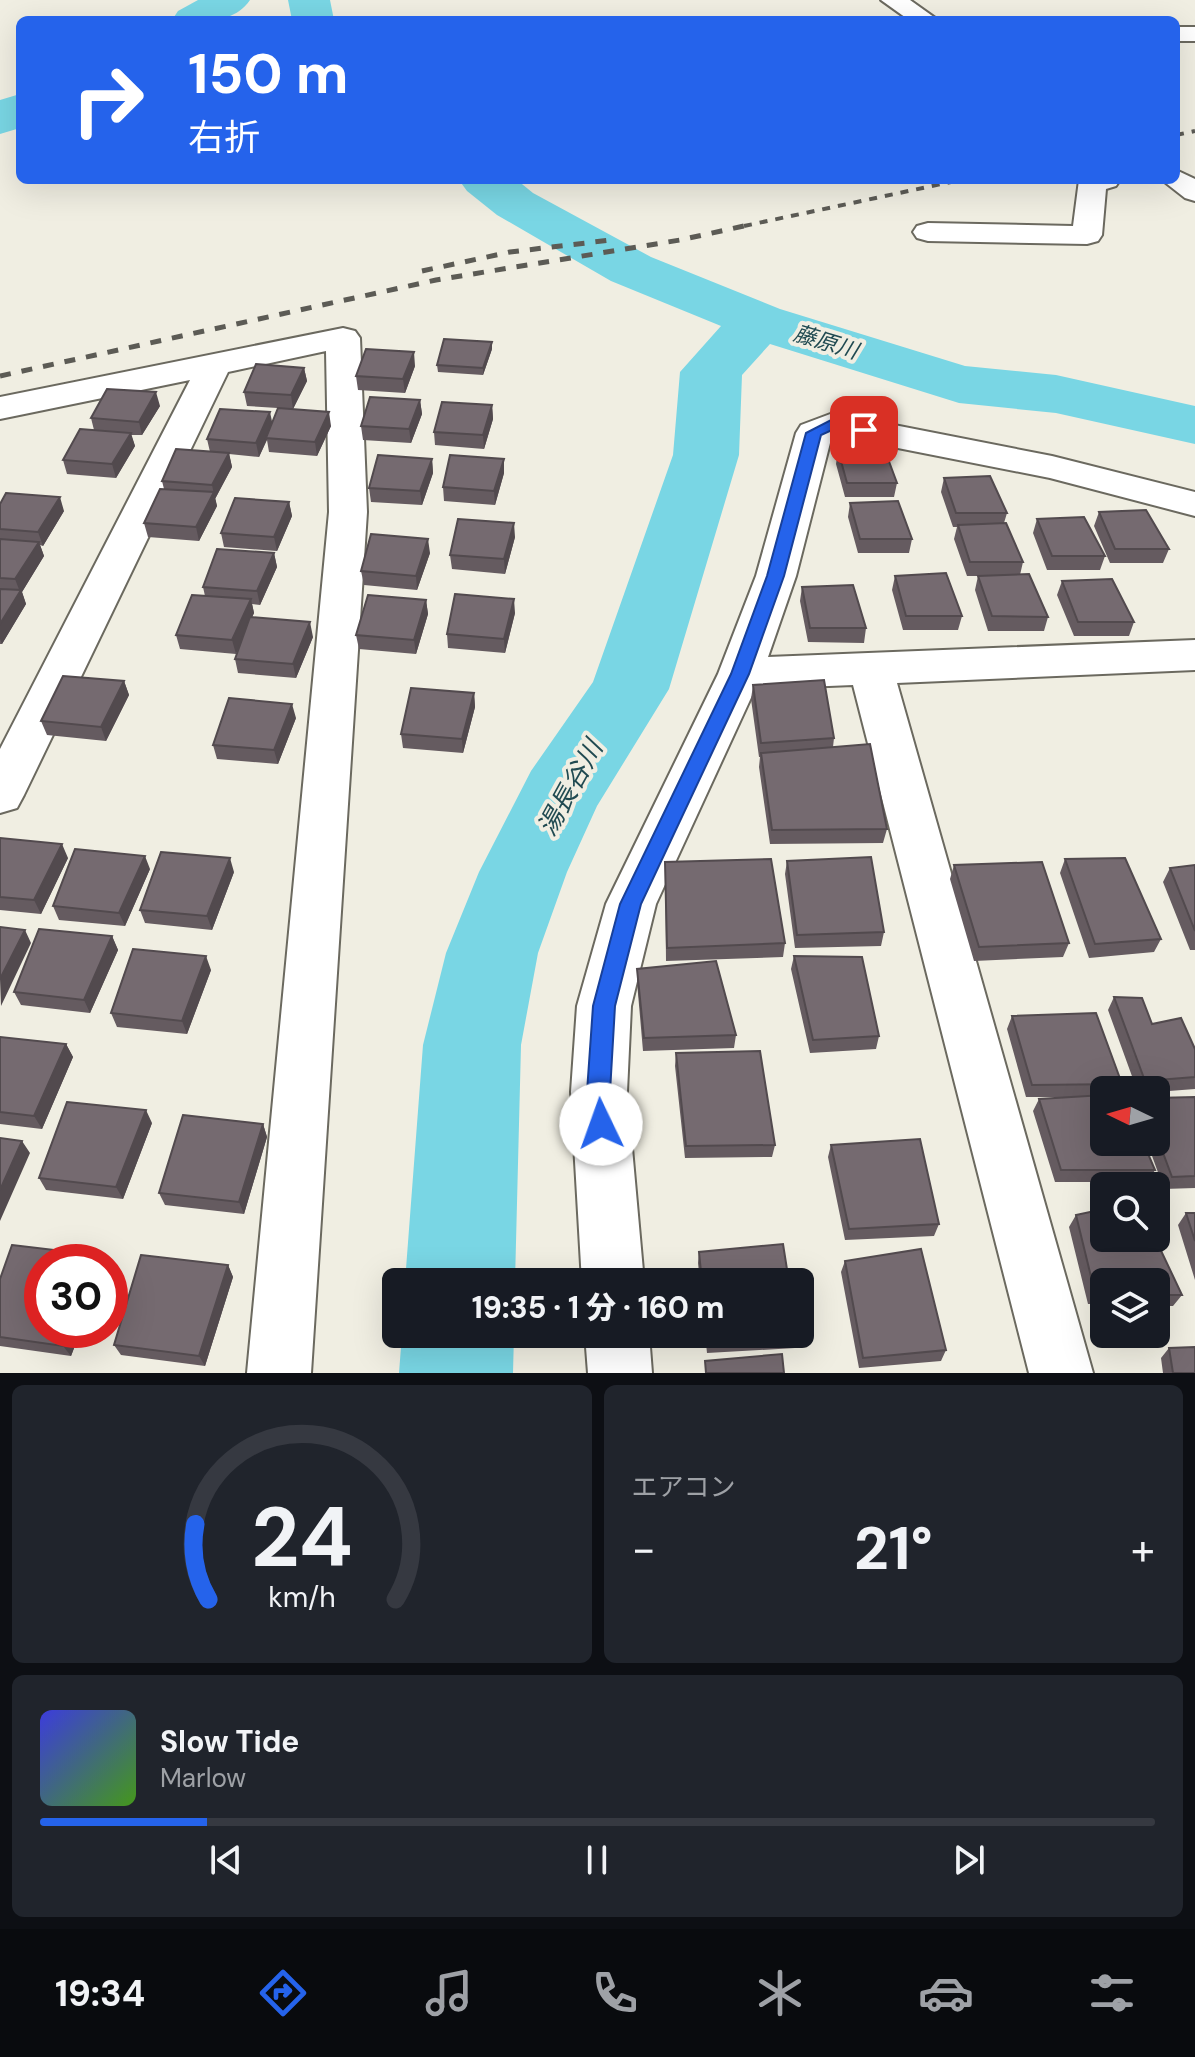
<!DOCTYPE html>
<html lang="ja">
<head>
<meta charset="utf-8">
<style>
	:root { --surface:#171b24; --page:#20242c; --text:#f1f3f6; --muted:#9ea1a6; --line:#363941; --accent:#2563eb }
	body { margin:0; font-family:"DM Sans","Noto Sans JP",sans-serif; background:var(--page); color:var(--text); height:100vh; display:flex; flex-direction:column; font-size:30px; white-space:nowrap }
	* { box-sizing:border-box; margin:0 }
	p { font-size:26px; color:var(--muted) }
	.icon { flex:none; width:44px; height:44px; fill:none; stroke:currentColor; stroke-width:2; stroke-linecap:round; stroke-linejoin:round }
	.map { position:relative; height:1373px; overflow:hidden }
	.sheet { display:flex; flex-direction:column; gap:12px; padding:12px; background:#0d0f14; flex:1 }
	.sheet>* { flex:none }
	.hud { position:absolute; left:16px; top:16px; width:1164px; height:168px; border-radius:12px; box-shadow:0 8px 32px #0002; background:#2563eb; color:#fff; overflow:hidden }
	.needle { width:52px; rotate:275deg }
	.controls { position:absolute; left:1090px; top:1076px; display:grid; gap:16px }
	.controls a { display:grid; place-items:center; width:80px; height:80px; border-radius:12px; background:var(--surface); box-shadow:0 8px 32px #0002; font-size:40px }
	.speed { position:absolute; left:24px; top:1244px; display:flex; gap:16px; font-size:40px; font-weight:700; text-align:center }
	.speed>* { display:grid; place-content:center; width:104px; height:104px; border-radius:50%; background:var(--surface); box-shadow:0 8px 32px #0002; line-height:1 }
	.speed .limit { border:12px solid #d22; background:#fff; color:#111 }
	.pin { position:absolute; display:grid; place-items:center; width:68px; height:68px; color:#fff; margin:-34px; border-radius:16px; box-shadow:0 4px 12px #0006 }
	.me { position:absolute; width:88px; margin:-44px; rotate:357deg; stroke-linejoin:round; filter:drop-shadow(0 0 6px #0008) }
	.turn { display:flex; align-items:center; gap:28px; height:168px; padding:0 40px; font-size:36px }
	.turn .icon { width:104px; height:104px; stroke-width:2.5 }
	.turn b { display:block; font-size:56px; line-height:68px }
	.big { font-size:60px; font-weight:800; line-height:1.1 }
	.sheet .widget { flex:1; display:flex; flex-direction:column; justify-content:center; gap:12px; min-width:0; padding:0 28px; border-radius:12px; background:var(--page) }
	.sheet .dial { align-items:center; gap:0 }
	.dial svg { height:208px; overflow:visible; fill:none; stroke:var(--line); stroke-width:7; stroke-linecap:round; text-anchor:middle }
	.dial text { fill:var(--text); stroke:none }
	.song { display:flex; align-items:center; gap:24px }
	.cover { width:96px; height:96px; border-radius:12px; background:linear-gradient(135deg,hsl(240 70% 55%),hsl(100 70% 35%)) }
	.played { height:8px; border-radius:4px; background:linear-gradient(90deg,var(--accent) 15%,var(--line) 15%) }
	.keys { display:flex; justify-content:space-around; direction:ltr }
	.heat { display:flex; justify-content:space-between; align-items:center; font-size:44px; direction:ltr }
	.sheet .tiles { flex:1; display:grid; gap:12px; grid-template-columns:1fr 1fr }
	.widget:last-child { grid-column:span 2 }
	.trip { position:absolute; left:382px; top:1268px; width:432px; height:80px; border-radius:12px; background:var(--surface); box-shadow:0 8px 32px #0002; font-weight:800; line-height:80px; text-align:center }
	.tabs { display:flex; height:128px; justify-content:space-around; align-items:center; background:#090b0e; color:var(--muted) }
	.tabs .icon { width:56px; height:56px }
	.tabs .on { color:var(--accent) }
	.tabs b { font-size:36px; color:var(--text) }
	.map>svg:first-child { display:block }
	.lines { fill:none; stroke-linecap:round; stroke-linejoin:round }
	.river { fill:#79d6e4; fill-rule:evenodd }
	.minor-casing { stroke:#6b695f; stroke-width:4 }
	.minor { fill:#fff; fill-rule:evenodd }
	.rail-far1 { stroke:#5c5b55; stroke-width:4; stroke-dasharray:8 8; stroke-linecap:butt }
	.rail { stroke:#5c5b55; stroke-width:5; stroke-dasharray:11 11; stroke-linecap:butt }
	.wall { fill:#655b60 }
	.shaded-wall { fill:#524a4e }
	.building { fill:#756a70; stroke:#524a4e; stroke-width:2 }
	.route { fill:#2563eb; stroke:#184099; stroke-width:2 }
	.labels { text-anchor:middle; dominant-baseline:central; stroke-width:8; stroke-linejoin:round; paint-order:stroke }
	.far-water-label { font-size:22px; font-style:italic; fill:#204a51; stroke:#f0eee2 }
	.water-label { font-size:26px; font-style:italic; fill:#204a51; stroke:#f0eee2 }
</style>
</head>
<body>
<div class="map">
<svg width="1195" height="1373" viewBox="0 0 1195 1373">
	<rect width="100%" height="100%" fill="#f0eee2"/>
	<g class="lines">
		<path class="river" d="M198,0h52c-18,26 -50,20 -78,20l6,-9z
			M288,0h42l4,20h-42z
			M20,94v34l-20,6v-34z
			M459,180h58l16,13 118,64 129,52 185,57 91,9 139,31v38l-139,-31 -97,-10 -189,-59 -28,31 -3,80 -70,234 -72,117 -30,66 -29,81 -17,92 -6,237h-110l18,-237 23,-92 33,-81 52,-101 62,-89 80,-227 7,-83 41,-46 -110,-45 -114,-66 -30,-24z
			M402,1334h112l-1,39h-114z"/>
		<defs>
			<path id="minor" d="M881,0h29l28,20h-29z
				M1176,27h19v14h-19z
				M1176,170l19,9v22l-10,-3 -23,-18h14z
				M1079,180h41l-4,6 -10,3 -4,46 -4,6 -11,3 -159,-3 -11,-3 -4,-6 4,-6 11,-3 145,3z
				M343,328l12,3 5,7 7,174 -56,861h-64l82,-861 -3,-161 -98,21 -204,423 -7,13 -17,5v-64l190,-369 -190,39v-22z
				M833,413l219,43 143,36v24l-145,-38 -213,-42 -6,3 -35,137 -28,81 427,-17v30l-298,13 196,690h-64l-176,-688 -98,4 -99,215 -25,102 -4,86 17,190h-62l-11,-190 6,-86 29,-102 112,-230 38,-98 40,-143 5,-8z
				M585,1334h64l3,39h-64z"/>
		</defs>
		<use href="#minor" class="minor-casing"/>
		<use href="#minor" class="minor"/>
		<path class="rail-far1" d="M1176,135l19,-4
			M744,226l216,-46"/>
		<path class="rail" d="M422,271l88,-19 101,-12
			M0,376l436,-96 244,-40 73,-16"/>
	</g>
	<path class="wall" d="M492,349l-9,26 -45,-3 -1,-7z
		M415,366l-10,27 -47,-3 -2,-14z
		M304,368l3,13 -14,28 -46,-3 -3,-14z
		M420,400l2,14 -11,29 -48,-3 -2,-14z
		M492,405l1,14 -9,30 -49,-4 -1,-13z
		M160,406l-18,29h-11l4,11 -19,32 -49,-4 -4,-14 31,-30 -3,-12z
		M272,423l59,3 -14,30 -48,-4 -2,-12 -8,17 -30,-3 3,13 -17,32 2,7 -18,35 -51,-4 -4,-14 20,-34 -2,-8 48,-29 -3,-13z
		M838,450l59,33 -3,14h-49l-9,-33z
		M432,459l1,14 -11,32 -51,-3 -2,-14z
		M504,459v14l-9,32 -51,-4 -1,-14z
		M944,478l63,35 -3,10 19,39 -3,13 28,42 -4,14h-56l-13,-41 3,-14h10h-21l-13,-37 3,-12h-4l-12,-35z
		M289,502l3,14 -15,35 -53,-4 -3,-14z
		M850,503l62,36 -3,14h-51l-10,-36z
		M0,504l64,7 -21,35 -3,-1 4,11 -22,36 4,12 -24,40h-2z
		M1099,512l70,37 -6,14h-53l-16,-37z
		M1037,519l68,37 -5,14h-53l-14,-37z
		M515,537l-10,37 -53,-5 -2,-14z
		M274,553l3,14 -17,38 -8,-1 2,9 -2,4 61,20 -17,41 -58,-5 -3,-14 5,-16 -4,11 -56,-5 -4,-14 29,-39 -2,-9z
		M430,553l-13,37 -53,-5 -3,-14z
		M895,576l67,40 -4,14h-55l-11,-40z
		M1062,581l72,41 -5,14h-55l-17,-41z
		M802,587l64,41 -2,15 -56,-1 -8,-41z
		M426,600l2,14 -12,40 -57,-5 -3,-14z
		M515,613l-10,40 -57,-5 -1,-14z
		M124,681l5,14 -23,46 -59,-6 -6,-14z
		M753,685l81,53 -1,9 54,82 -4,14 -113,1 -11,-77 1,-10h-1l-8,-58z
		M474,693l1,14 -12,46 -60,-5 -2,-14z
		M296,718l-18,46 -61,-5 -4,-14z
		M0,838l68,20 -27,56 -41,-4z
		M1065,859l96,80 -7,13 -65,6 -29,-85z
		M787,861l97,71 -3,14 -86,2 -10,-74z
		M665,862l120,81 -2,14 -117,4z
		M954,865l115,78 -6,14 -89,4 -24,-82z
		M1195,865v85h-5l-27,-68 7,-14z
		M150,869l-25,57 -66,-6 -6,-14z
		M234,872l-22,58 -67,-7 -5,-13z
		M112,936l6,14 -28,63 -69,-8 -7,-13z
		M794,956l85,80 -3,13 -66,4 -19,-84z
		M637,969l99,66 -2,13 -91,3 -6,-69z
		M211,970l-24,64 -70,-7 -6,-14z
		M1114,997l38,27 43,25v40l-39,3v-2h-19l-29,-80z
		M1012,1016l110,68 -4,6h-14v52l51,28 -7,12h-93l-22,-71 6,-12 38,-2h-51l-19,-68z
		M0,1037l66,7 7,13 -31,72 -42,-5z
		M676,1053l99,92 -3,12 -87,1 -10,-92z
		M1195,1097v91l-31,1 -17,-47h9v-44z
		M152,1123l-29,76 -77,-9 -7,-12z
		M263,1124l4,13 -23,77 -79,-9 -6,-12z
		M831,1145l108,79 -5,12 -89,4 -17,-83z
		M1186,1213h9v67l-17,-55z
		M1076,1215l106,80 -9,11h-17v-24h-52v22h-16l-19,-77z
		M12,1245l85,10 4,7h-59v68h39l-10,26 -71,-10v-67z
		M699,1252l90,30h-89l-2,-19z
		M845,1261l101,89 -5,11 -82,7 -18,-96z
		M228,1265l5,12 -28,89 -84,-11 -7,-10z
		M705,1334h92l1,3 -3,11 -88,5z
		M1169,1348l26,25h-32l-2,-15z"/>
	<path class="shaded-wall" d="M492,342v7l-9,26v-7z
		M414,352l1,14 -10,27 -2,-14z
		M304,368l3,13 -14,28 -2,-14z
		M156,392l4,14 -18,29 -3,-13z
		M420,400l2,14 -11,29 -2,-14z
		M492,405l1,14 -9,30 -1,-14z
		M270,412l3,14 -14,31 -3,-14z
		M329,412l2,14 -14,30 -2,-14z
		M131,433l4,13 -19,32 -4,-14z
		M229,453l3,14 -17,32 -3,-14z
		M432,459l1,14 -11,32 -2,-14z
		M504,459v14l-9,32 -1,-14z
		M214,492l3,14 -18,35 -3,-14z
		M60,497l4,14 -21,35 -5,-14z
		M289,502l3,14 -15,35 -3,-14z
		M514,523l1,14 -10,37 -1,-15z
		M428,539l2,14 -13,37 -1,-14z
		M39,542l5,14 -22,36 4,12 -24,40 -2,-5v-15l20,-32 -5,-13z
		M274,553l3,14 -17,38 -3,-14z
		M251,599l3,14 -18,41 -4,-14z
		M514,599l1,14 -10,40 -1,-14z
		M426,600l2,14 -12,40 -2,-14z
		M310,622l3,15 -17,41 -3,-14z
		M124,681l5,14 -23,46 -5,-14z
		M474,693l1,14 -12,46 -1,-14z
		M292,704l4,14 -18,46 -4,-14z
		M62,844l6,14 -27,56 -7,-14z
		M145,856l5,13 -25,57 -6,-13z
		M230,858l4,14 -22,58 -5,-14z
		M25,930l6,13 -30,63 -1,-27z
		M112,936l6,14 -28,63 -6,-13z
		M206,956l5,14 -24,64 -5,-13z
		M66,1044l7,13 -31,72 -8,-13z
		M146,1110l6,13 -29,76 -7,-12z
		M263,1124l4,13 -23,77 -5,-12z
		M22,1141l8,12 -30,68v-31z
		M228,1265l5,12 -28,89 -6,-10z
		M69,1330h12l-10,26 -8,-10z"/>
	<path class="building" d="M444,339l48,3 -9,26 -46,-3z
		M366,349l48,3 -11,27 -47,-3z
		M256,364l48,4 -13,27 -47,-3z
		M107,389l49,3 -17,30 -48,-4z
		M370,397l50,3 -11,29 -48,-3z
		M442,402l50,3 -9,30 -49,-3z
		M278,408l51,4 -14,30 -49,-4z
		M220,409l50,3 -14,31 -49,-4z
		M80,429l51,4 -19,31 -49,-4z
		M884,448l13,35h-50l-9,-33z
		M176,449l53,4 -17,32 -50,-4z
		M378,455l54,4 -12,32 -51,-3z
		M450,455l54,4 -10,32 -51,-4z
		M990,476l17,37h-51l-12,-35z
		M160,489l54,3 -18,35 -52,-4z
		M6,493l54,4 -22,35 -38,-3v-25z
		M235,498l54,4 -15,35 -53,-4z
		M898,501l14,38h-52l-10,-36z
		M1146,510l23,39h-54l-16,-37z
		M1084,517l21,39h-53l-15,-37z
		M458,519l56,4 -10,36 -54,-4z
		M1006,523l17,39h-53l-12,-37z
		M371,534l57,5 -12,37 -55,-5z
		M0,539l39,3 -24,37 -15,-1z
		M217,549l57,4 -17,38 -54,-4z
		M946,573l16,43h-56l-11,-40z
		M1029,574l19,43 -56,-1 -14,-40z
		M1112,579l22,43h-56l-16,-41z
		M853,585l13,43h-56l-8,-41z
		M0,589l21,1 -21,34z
		M455,594l59,5 -10,40 -57,-5z
		M192,595l59,4 -19,41 -56,-5z
		M368,595l58,5 -12,40 -58,-5z
		M250,617l60,5 -17,42 -58,-5z
		M63,676l61,5 -23,46 -60,-6z
		M824,680l10,58 -73,5 -8,-58z
		M411,688l63,5 -12,46 -61,-5z
		M229,698l63,6 -18,46 -61,-5z
		M870,744l17,85 -115,1 -11,-77z
		M0,838l62,6 -28,56 -34,-3z
		M75,849l70,7 -26,57 -66,-7z
		M161,852l69,6 -23,58 -67,-6z
		M871,857l13,75 -87,3 -10,-74z
		M1125,858l36,81 -66,5 -30,-85z
		M771,859l14,84 -118,5 -2,-86z
		M1042,862l27,81 -90,4 -25,-82z
		M1195,865v66l-25,-63z
		M0,927l25,3 -25,49z
		M39,929l73,7 -28,64 -70,-8z
		M133,949l73,7 -24,65 -71,-8z
		M794,956l68,1 17,79 -66,4z
		M716,961l20,74 -92,3 -7,-69z
		M1114,997l28,1 10,26 29,-6 14,31v28l-50,4z
		M1096,1013l26,71 -90,1 -20,-69z
		M0,1037l66,7 -32,72 -34,-4z
		M760,1051l15,94 -89,1 -10,-93z
		M1104,1095v47h39l12,28h-94l-22,-71z
		M1195,1097v79l-23,1 -16,-43v-36z
		M67,1102l79,8 -30,77 -77,-9z
		M183,1115l80,9 -24,78 -80,-9z
		M0,1138l22,3 -22,49z
		M920,1139l19,85 -90,5 -18,-84z
		M1104,1209v29h51l27,57h-26v-13h-52v11h-9l-19,-78z
		M1186,1213h9v28z
		M783,1244l6,38h-87l-3,-30z
		M12,1245l85,10 -2,7h-53v68h27l-6,16 -63,-9v-58z
		M921,1249l25,101 -83,8 -18,-97z
		M141,1255l87,10 -29,91 -85,-11z
		M708,1334h89l1,3 -89,5z
		M1195,1347v26h-22l-4,-25z
		M782,1354l2,19h-78l-1,-12z"/>
	<path class="route" d="M833,419l36,8 2,3 -7,4 -30,-5 -13,6 -37,141 -35,98 -108,230 -26,102 -5,86 3,32 -3,7 -9,4 -8,-4 -6,-39 6,-86 27,-102 111,-230 36,-98 39,-143z"/>
	<g class="labels">
		<g class="far-water-label">
			<text transform="translate(826 342) rotate(17)">藤原川</text>
		</g>
		<g class="water-label">
			<text transform="translate(570 788) rotate(-61)">湯長谷川</text>
		</g>
	</g>
</svg>
<div class="controls">
<a><svg class="needle" viewBox="-14 -14 28 28"><path d="M0-13l5 13h-10z" fill="#e53935"/><path d="M0 13l5-13h-10z" fill="#9ea1a6"/></svg></a>
<a><svg class="icon" aria-label="search" viewBox="0 0 24 24"><circle cx="10" cy="10" r="6"/><path d="M15 15l6 6"/></svg></a>
<a><svg class="icon" aria-label="layers" viewBox="0 0 24 24"><path d="M12 4l9 5-9 5-9-5zM3 14l9 5 9-5"/></svg></a>
</div>
<div class="speed"><div class="limit">30</div></div>
<div class="pin" style="left:864px;top:430px;background:#d93025"><svg class="icon" aria-label="arrive" viewBox="0 0 24 24"><path d="M6 21V4h12l-3 4 3 4H6"/></svg></div>
<svg class="me" style="left:601px;top:1124px" viewBox="-20 -20 40 40"><circle r="19" fill="#fff"/><path d="M0-13L10 11 0 6-10 11z" fill="#2563eb"/></svg>
<div class="trip">19:35 · 1 分 · 160 m</div>
<div class="hud">
<div class="turn"><svg class="icon" aria-label="right" viewBox="0 0 24 24"><path d="M7 20v-9h11M14 6l5 5-5 5"/></svg><div><b>150 m</b>右折</div></div>
</div>
</div>
<section class="sheet">
<div class="tiles">
<div class="widget dial"><svg viewBox="0 0 100 80">
<path d="M14 69A42 42 0 1 1 86 69"/>
<path d="M14 69A42 42 0 0 1 9 40" stroke="#2563eb"/>
<text x="50" y="56" font-size="32" font-weight="700">24</text>
<text x="50" y="72" font-size="11">km/h</text>
</svg></div>
<div class="widget"><p>エアコン</p>
<div class="heat"><a>−</a><b class="big">21°</b><a>+</a></div>
</div>
<div class="widget">
<div class="song"><i class="cover"></i><div><b>Slow Tide</b><p>Marlow</p></div></div>
<div class="played"></div>
<div class="keys"><svg class="icon" aria-label="previous" viewBox="0 0 24 24"><path d="M18 5L8 12l10 7zM5 5v14"/></svg><svg class="icon" aria-label="pause" viewBox="0 0 24 24"><path d="M8 5v14M16 5v14"/></svg><svg class="icon" aria-label="next" viewBox="0 0 24 24"><path d="M6 5l10 7-10 7zM19 5v14"/></svg></div>
</div>
</div>
</section>
<nav class="tabs">
<b>19:34</b>
<svg class="icon on" aria-label="directions" viewBox="0 0 24 24"><path d="M12 3l9 9-9 9-9-9zM9 14v-3h6M13 9l2 2-2 2"/></svg>
<svg class="icon" aria-label="music" viewBox="0 0 24 24"><path d="M9 18V5l10-2v13"/><circle cx="6" cy="18" r="3"/><circle cx="16" cy="16" r="3"/></svg>
<svg class="icon" aria-label="phone" viewBox="0 0 24 24"><path d="M5 4h4l2 5-3 2q2 4 5 5l2-3 5 2v4C11 20 4 13 5 4z"/></svg>
<svg class="icon" aria-label="climate" viewBox="0 0 24 24"><path d="M12 3v18M4 7l16 10M4 17L20 7"/></svg>
<svg class="icon" aria-label="car" viewBox="0 0 24 24"><path d="M5 17H2v-5l4-1 3-4h7l3 4 3 1v5h-3M9 17h6M6 11h13"/><circle cx="7" cy="17" r="2"/><circle cx="17" cy="17" r="2"/></svg>
<svg class="icon" aria-label="filters" viewBox="0 0 24 24"><path d="M4 7h16M4 17h16"/><circle cx="9" cy="7" r="2"/><circle cx="15" cy="17" r="2"/></svg>
</nav>
</body>
</html>
